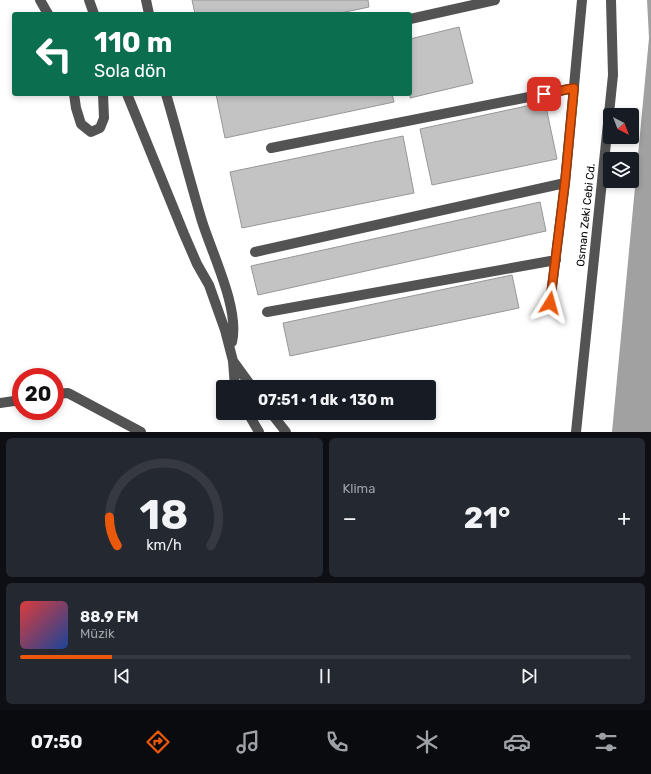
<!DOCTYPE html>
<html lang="tr">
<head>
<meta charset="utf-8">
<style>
	:root { --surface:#171b24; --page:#242831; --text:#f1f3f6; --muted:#9ea1a6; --line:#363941; --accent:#ea580c }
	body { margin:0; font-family:Rubik,sans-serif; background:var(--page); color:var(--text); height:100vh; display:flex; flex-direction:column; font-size:15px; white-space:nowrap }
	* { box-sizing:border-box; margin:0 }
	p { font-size:13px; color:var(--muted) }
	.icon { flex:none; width:22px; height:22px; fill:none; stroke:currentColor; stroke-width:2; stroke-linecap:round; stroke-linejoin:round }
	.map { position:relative; height:432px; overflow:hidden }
	.details { display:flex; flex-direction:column; gap:6px; padding:6px; background:#0d0f14; flex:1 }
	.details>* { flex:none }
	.guide { position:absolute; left:12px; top:12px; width:400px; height:84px; border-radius:4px; box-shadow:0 2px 6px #0003; background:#0b6e4f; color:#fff; overflow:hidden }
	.needle { width:26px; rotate:138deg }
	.tools { position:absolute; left:603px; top:108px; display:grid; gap:8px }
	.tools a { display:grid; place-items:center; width:36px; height:36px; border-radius:4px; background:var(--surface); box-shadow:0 2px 6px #0003; font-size:20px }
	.speed { position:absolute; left:12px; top:368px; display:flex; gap:8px; font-size:20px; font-weight:700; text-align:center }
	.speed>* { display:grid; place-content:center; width:52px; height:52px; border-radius:50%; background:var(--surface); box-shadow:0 2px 6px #0003; line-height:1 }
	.speed .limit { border:6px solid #d22; background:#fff; color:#111 }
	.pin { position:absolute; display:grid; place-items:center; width:34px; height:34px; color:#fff; margin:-17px; border-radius:8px; box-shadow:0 2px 6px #0006 }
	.me { position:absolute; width:44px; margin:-22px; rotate:8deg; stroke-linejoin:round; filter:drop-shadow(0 0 3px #0008) }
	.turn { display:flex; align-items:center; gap:14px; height:84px; padding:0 16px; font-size:18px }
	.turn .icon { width:52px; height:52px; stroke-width:2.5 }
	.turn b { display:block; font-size:28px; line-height:34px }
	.big { font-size:30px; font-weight:700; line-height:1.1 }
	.details .widget { flex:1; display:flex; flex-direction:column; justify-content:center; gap:6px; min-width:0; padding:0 14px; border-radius:6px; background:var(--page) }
	.details .dial { align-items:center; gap:0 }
	.dial svg { height:104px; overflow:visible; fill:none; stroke:var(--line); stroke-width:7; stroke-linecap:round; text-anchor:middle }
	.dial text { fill:var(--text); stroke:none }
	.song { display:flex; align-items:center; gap:12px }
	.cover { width:48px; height:48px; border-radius:6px; background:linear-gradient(135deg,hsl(0 70% 55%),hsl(220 70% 35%)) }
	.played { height:4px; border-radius:2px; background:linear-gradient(90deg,var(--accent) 15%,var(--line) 15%) }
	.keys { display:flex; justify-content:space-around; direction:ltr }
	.heat { display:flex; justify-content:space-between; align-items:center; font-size:22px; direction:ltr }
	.details .tiles { flex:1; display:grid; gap:6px; grid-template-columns:1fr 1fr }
	.widget:last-child { grid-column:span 2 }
	.trip { position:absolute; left:216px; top:380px; width:220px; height:40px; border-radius:4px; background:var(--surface); box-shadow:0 2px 6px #0003; font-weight:700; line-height:40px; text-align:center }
	.dock { display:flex; height:64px; justify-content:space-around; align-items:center; background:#090b0e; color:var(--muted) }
	.dock .icon { width:28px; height:28px }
	.dock .selected { color:var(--accent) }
	.dock b { font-size:18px; color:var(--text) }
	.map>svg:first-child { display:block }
	.water { fill:#a1a1a1 }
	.building { fill:#c3c3c3; stroke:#979797 }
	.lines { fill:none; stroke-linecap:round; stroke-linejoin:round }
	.minor { stroke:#535353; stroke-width:10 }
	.route-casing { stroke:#983908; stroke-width:10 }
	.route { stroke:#ea580c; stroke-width:7 }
	.labels { text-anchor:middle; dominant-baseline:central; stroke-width:3; stroke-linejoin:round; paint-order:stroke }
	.street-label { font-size:11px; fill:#000; stroke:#fff }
</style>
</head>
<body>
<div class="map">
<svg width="651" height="432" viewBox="0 0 651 432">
	<rect width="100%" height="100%" fill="#fff"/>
	<path class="water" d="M647,0h4v432h-39l37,-394z"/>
	<path class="building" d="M192,0h176l1,7 -33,7h-141z
		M459,27l14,56 -63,15v-59z
		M216,94h176l2,8 -169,36z
		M545,102l12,57 -125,26 -12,-56z
		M403,136l11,57 -172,35 -12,-56z
		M540,202l6,29 -288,64 -7,-29z
		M512,275l7,33 -229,48 -7,-33z"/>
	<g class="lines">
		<path class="minor" d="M40,0l8,14
			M89,0l5,14
			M146,0l3,14
			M410,19l85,-19
			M74,94l2,14 5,16 10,8 9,-4 4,-10 -1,-24
			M127,94l57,140 13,30 12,21 16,45 8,31 19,26
			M166,94c12,41 23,83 35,124 10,34 39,90 31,124l-4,-1
			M271,148l303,-60
			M255,252l310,-69
			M550,303l15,-120 17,-183
			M267,312l289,-52
			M233,361l2,26
			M55,394l13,-1 73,39
			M0,403l21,-3
			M248,413l11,19
			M271,413l15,19
			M576,432l37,-357 -2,-75"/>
	</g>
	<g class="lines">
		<defs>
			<path id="route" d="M544,94l30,-6 -9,94 -15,121"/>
		</defs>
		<use href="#route" class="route-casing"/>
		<use href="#route" class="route"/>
	</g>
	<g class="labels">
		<g class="street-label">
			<text transform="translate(586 215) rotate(-84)">Osman Zeki Cebi Cd.</text>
		</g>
	</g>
</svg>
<div class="tools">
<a><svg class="needle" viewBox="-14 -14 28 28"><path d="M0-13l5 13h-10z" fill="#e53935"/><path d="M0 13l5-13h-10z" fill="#9ea1a6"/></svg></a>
<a><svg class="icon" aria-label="layers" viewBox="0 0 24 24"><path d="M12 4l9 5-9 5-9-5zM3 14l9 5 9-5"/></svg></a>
</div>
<div class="speed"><div class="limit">20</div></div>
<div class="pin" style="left:544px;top:94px;background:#d93025"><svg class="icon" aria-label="arrive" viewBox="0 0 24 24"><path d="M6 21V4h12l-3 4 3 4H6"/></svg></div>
<svg class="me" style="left:550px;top:303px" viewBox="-20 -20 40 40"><path d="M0-17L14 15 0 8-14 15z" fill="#ea580c" stroke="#fff" stroke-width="4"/></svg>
<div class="trip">07:51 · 1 dk · 130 m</div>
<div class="guide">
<div class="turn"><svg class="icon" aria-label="left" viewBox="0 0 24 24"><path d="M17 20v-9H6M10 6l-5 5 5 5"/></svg><div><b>110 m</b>Sola dön</div></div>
</div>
</div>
<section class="details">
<div class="tiles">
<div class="widget dial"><svg viewBox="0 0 100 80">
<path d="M14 69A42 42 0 1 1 86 69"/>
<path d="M14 69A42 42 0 0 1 8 47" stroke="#ea580c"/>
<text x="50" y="56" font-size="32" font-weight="700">18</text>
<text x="50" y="72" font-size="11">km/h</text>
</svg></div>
<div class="widget"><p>Klima</p>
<div class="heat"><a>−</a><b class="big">21°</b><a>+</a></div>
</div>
<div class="widget">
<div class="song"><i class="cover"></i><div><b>88.9 FM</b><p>Müzik</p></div></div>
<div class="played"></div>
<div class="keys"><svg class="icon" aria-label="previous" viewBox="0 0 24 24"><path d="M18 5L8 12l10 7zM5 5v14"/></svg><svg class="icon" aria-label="pause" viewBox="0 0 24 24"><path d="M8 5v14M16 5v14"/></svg><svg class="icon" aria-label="next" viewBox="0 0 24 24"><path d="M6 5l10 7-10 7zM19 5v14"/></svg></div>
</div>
</div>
</section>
<nav class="dock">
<b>07:50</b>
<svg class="icon selected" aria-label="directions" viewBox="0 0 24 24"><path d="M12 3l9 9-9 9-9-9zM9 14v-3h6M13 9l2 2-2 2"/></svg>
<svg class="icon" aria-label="music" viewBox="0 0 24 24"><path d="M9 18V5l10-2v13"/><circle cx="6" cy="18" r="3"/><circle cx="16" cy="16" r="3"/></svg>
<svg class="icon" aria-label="phone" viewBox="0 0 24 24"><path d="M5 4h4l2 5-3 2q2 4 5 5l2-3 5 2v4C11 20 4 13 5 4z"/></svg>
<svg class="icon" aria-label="climate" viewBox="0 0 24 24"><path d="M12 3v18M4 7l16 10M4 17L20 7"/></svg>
<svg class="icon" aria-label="car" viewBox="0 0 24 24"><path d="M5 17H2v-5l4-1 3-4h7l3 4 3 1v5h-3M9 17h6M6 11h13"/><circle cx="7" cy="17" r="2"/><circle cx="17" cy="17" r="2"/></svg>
<svg class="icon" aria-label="filters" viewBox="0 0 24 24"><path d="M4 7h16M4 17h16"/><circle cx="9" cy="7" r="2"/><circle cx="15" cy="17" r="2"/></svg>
</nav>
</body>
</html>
